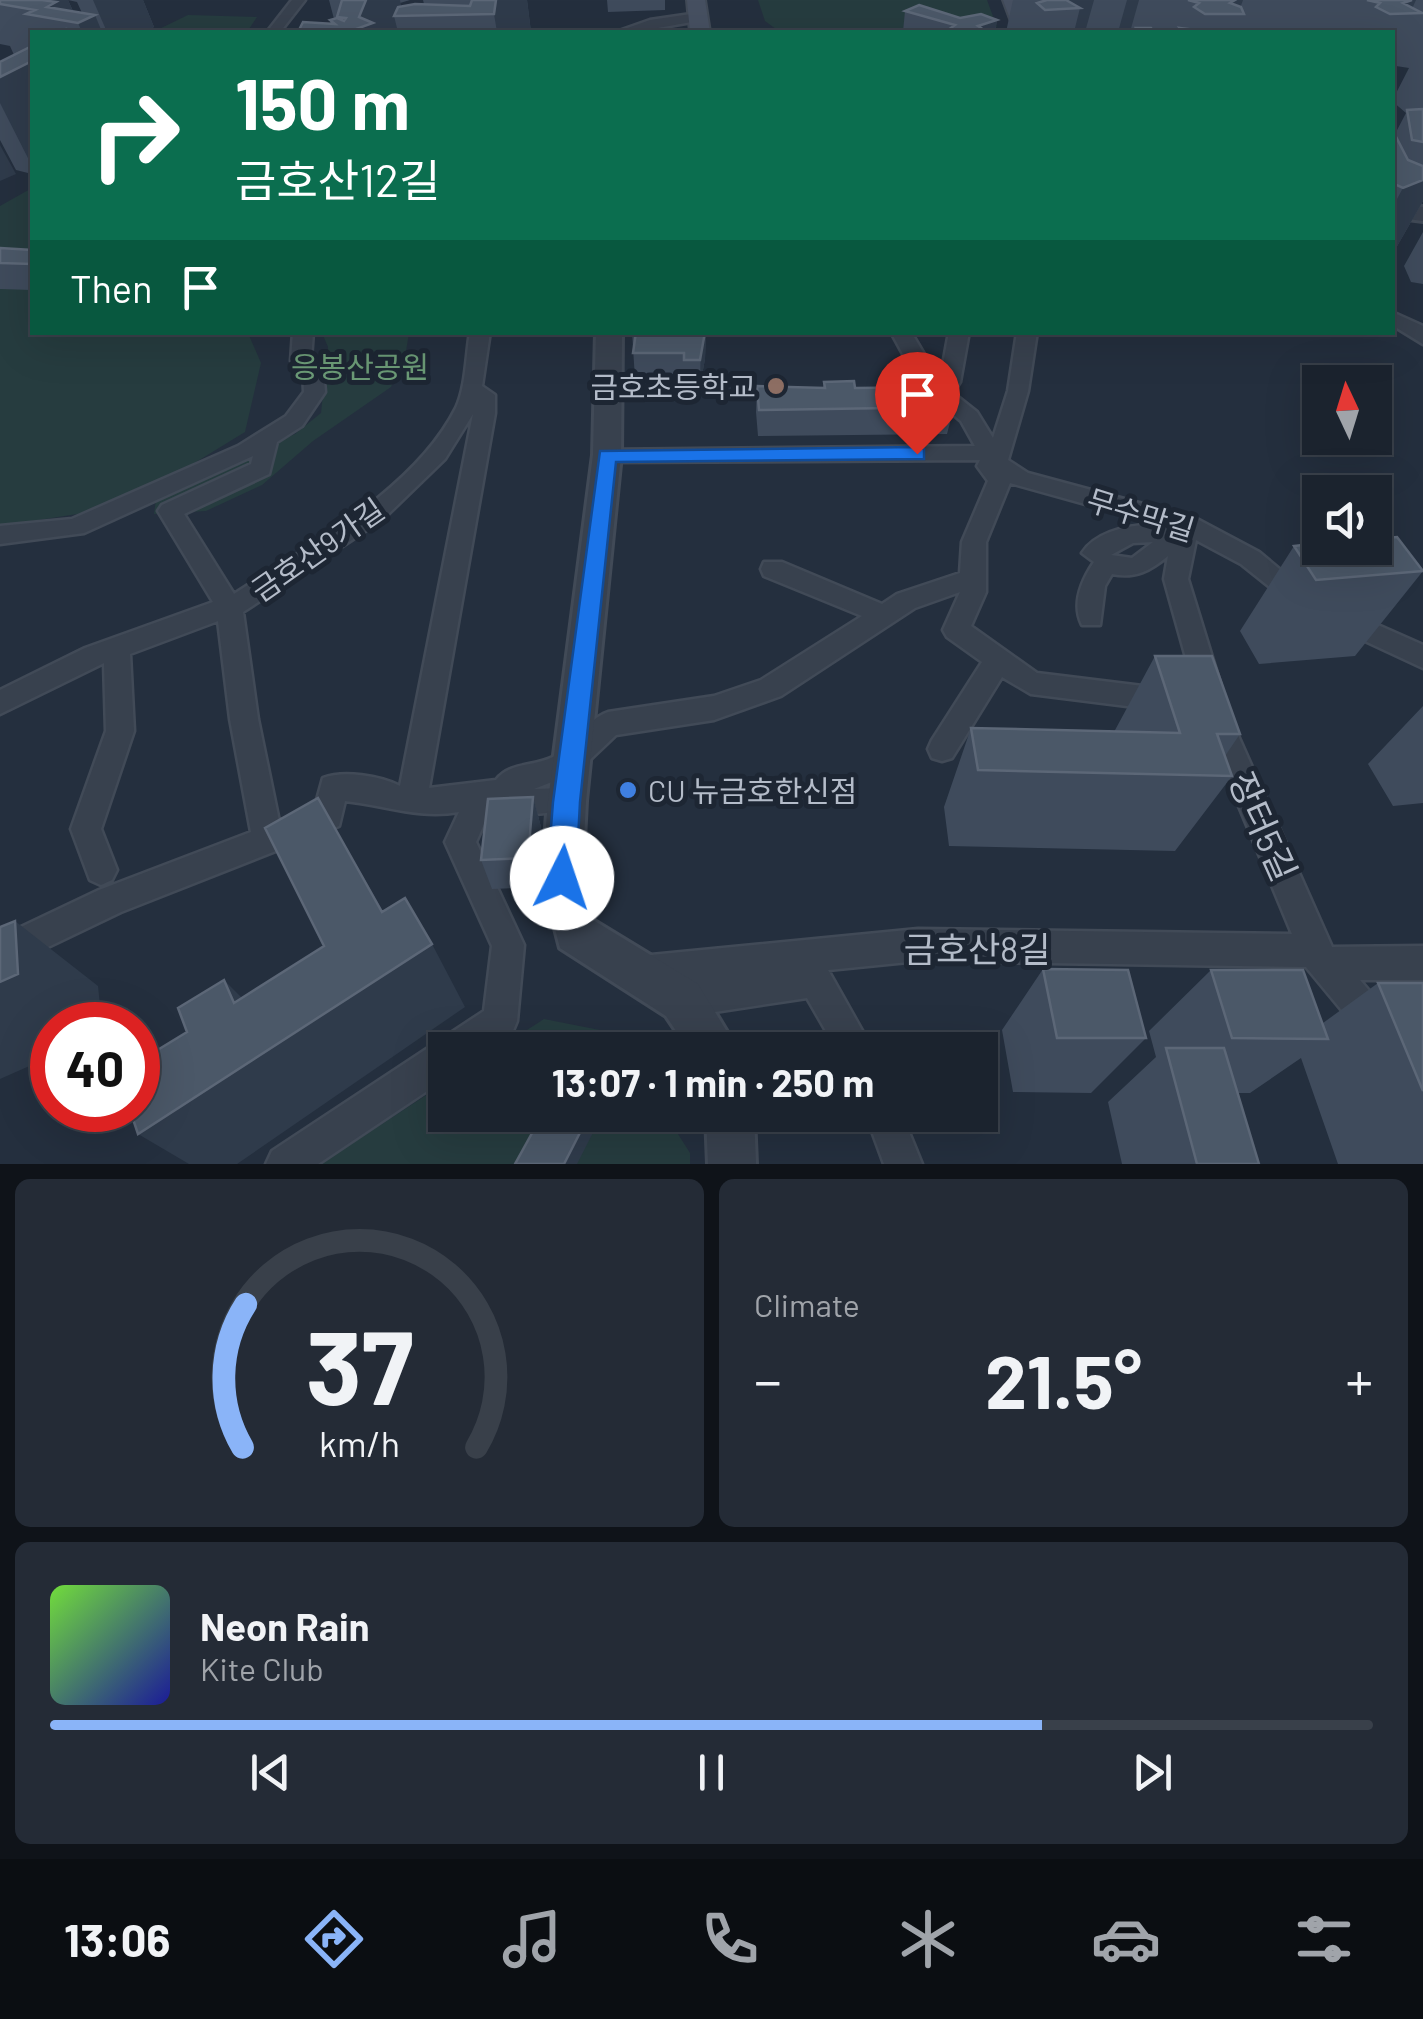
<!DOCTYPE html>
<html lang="en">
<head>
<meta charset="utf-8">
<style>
	:root { --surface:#1b232e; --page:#242b36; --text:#f1f3f6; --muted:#a0a4aa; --line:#39404a; --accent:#8ab4f8 }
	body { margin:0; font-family:Barlow,"Noto Sans KR",sans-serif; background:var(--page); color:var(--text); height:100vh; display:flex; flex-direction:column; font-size:38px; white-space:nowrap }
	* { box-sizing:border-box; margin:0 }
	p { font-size:32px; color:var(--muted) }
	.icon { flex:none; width:55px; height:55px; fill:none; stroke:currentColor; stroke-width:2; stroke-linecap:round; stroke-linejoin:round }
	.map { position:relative; height:1164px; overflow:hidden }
	.drawer { display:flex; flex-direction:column; gap:15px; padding:15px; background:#0f1319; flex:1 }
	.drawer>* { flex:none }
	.hud { position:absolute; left:30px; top:30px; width:1365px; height:305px; border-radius:0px; box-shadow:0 10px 40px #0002,0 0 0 2px var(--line); background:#0b6e4f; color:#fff; overflow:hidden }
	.needle { width:65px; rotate:356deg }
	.buttons { position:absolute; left:1302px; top:365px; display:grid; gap:20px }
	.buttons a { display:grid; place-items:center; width:90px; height:90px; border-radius:0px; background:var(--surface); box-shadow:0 10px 40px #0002,0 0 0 2px var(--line); font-size:50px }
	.speed { position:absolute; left:30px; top:1002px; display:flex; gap:20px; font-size:50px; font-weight:700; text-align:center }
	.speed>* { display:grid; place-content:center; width:130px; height:130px; border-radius:50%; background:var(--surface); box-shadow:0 10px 40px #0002,0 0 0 2px var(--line); line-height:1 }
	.speed .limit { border:15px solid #d22; background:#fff; color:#111 }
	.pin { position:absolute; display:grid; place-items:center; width:85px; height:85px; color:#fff; margin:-102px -42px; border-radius:50% 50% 50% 0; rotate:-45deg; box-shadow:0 0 10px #0007 }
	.pin .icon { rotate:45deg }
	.me { position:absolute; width:110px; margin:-55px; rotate:4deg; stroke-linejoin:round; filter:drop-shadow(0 0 8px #0008) }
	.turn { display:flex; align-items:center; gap:35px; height:210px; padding:0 40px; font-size:45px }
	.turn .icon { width:130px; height:130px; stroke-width:2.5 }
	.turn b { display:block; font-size:70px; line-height:85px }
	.then { display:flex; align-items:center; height:95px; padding:0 40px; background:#0003; gap:20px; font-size:38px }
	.big { font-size:75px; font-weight:700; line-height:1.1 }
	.drawer .card { flex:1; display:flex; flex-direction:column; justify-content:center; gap:15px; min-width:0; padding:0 35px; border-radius:15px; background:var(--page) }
	.drawer .dial { align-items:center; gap:0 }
	.dial svg { height:260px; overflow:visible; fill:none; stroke:var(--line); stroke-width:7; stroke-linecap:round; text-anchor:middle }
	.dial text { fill:var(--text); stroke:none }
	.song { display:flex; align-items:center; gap:30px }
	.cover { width:120px; height:120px; border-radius:15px; background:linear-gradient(135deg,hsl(100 70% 55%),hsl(240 70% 35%)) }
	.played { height:10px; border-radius:5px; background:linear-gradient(90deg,var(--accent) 75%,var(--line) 75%) }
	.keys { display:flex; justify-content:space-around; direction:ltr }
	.heat { display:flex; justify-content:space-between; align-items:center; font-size:55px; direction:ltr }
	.drawer .tiles { flex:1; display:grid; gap:15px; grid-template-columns:1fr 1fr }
	.card:last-child { grid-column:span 2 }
	.trip { position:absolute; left:428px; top:1032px; width:570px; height:100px; border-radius:0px; background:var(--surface); box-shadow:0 10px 40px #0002,0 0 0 2px var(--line); font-weight:700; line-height:100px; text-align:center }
	.tab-bar { display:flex; height:160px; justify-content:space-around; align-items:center; background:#0b0e12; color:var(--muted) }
	.tab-bar .icon { width:70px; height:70px }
	.tab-bar .current { color:var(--accent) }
	.tab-bar b { font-size:45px; color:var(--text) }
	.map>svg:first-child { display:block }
	.green { fill:#263c3f }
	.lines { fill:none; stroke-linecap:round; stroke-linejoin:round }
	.minor-casing { stroke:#414a57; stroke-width:5 }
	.tertiary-casing { stroke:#414a57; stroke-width:6 }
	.secondary-casing { stroke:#414a57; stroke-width:4 }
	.minor { fill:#38414e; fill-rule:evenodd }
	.tertiary { fill:#38414e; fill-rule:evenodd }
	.secondary { fill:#465061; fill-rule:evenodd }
	.wall { fill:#3f4b5c; fill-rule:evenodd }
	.shaded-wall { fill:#2f3b4b }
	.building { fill:#4b5868; stroke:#5c6777; stroke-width:2.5 }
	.route { fill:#1a73e8; stroke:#114b97; stroke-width:2.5 }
	.education-dot { fill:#8d6e63; stroke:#1d2633; stroke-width:4 }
	.shop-dot { fill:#3f7fe0; stroke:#1d2633; stroke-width:4 }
	.labels { text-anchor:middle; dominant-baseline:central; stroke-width:10; stroke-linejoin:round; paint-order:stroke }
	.park-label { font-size:30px; fill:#6b9a76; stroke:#1d2633 }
	.poi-label { font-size:30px; fill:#b4bcc9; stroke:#1d2633; text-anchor:end }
	.street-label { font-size:30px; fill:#b4bcc9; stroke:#1d2633 }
	.near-street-label { font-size:35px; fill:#b4bcc9; stroke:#1d2633 }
</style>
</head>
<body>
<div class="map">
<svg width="1423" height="1164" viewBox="0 0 1423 1164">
	<rect width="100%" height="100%" fill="#242f3e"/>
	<path class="green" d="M758,0h229l10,27 -46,5h-171l-15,-11z
		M188,15h1l68,2 -10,15h-94z
		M32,188v144l216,1 13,30 -16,69 -98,60 -44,18 -103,16v-320z
		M322,333h87l-3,18 -15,36 -78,54 -51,44 -56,26 -52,3 2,-15 139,-65 26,-21 7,-66z
		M544,1019l71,14 11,17h-130z
		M445,1083v32h221l24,38v11h-370z"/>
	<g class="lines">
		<defs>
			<path id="minor" d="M292,0h13l-25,32h-13z
				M698,13l5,1v6l-68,12h-19l34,-12z
				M1392,312l31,14v18l-31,-19z
				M293,332h20l-2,27 12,10 2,23 -23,34 -25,16 -8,32 -85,40 50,80c75,-49 180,-103 222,-186 10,-21 10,-53 14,-76h20l-8,54 13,9v18l-66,375 67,-8c14,-18 37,-13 57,-23 20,-12 33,-37 55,-45l106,-16 47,-16 101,-64 -98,-40 -3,-7 3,-7h18l100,42 15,-10 63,-21 2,-31 26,-61 -11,-15 3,-6 -373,2 -8,-2 -3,-5 3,-5 376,-4 -14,-25 -40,-34 -30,-55h20l29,49 9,-49h20l-9,50 -7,11 24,19 16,26 15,-47 9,-59h20l-9,59 -20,69 20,13 167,45 64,34 54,45 -4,7h-18l-50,-40 -45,-24 -8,39 44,143 100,225 91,-1v34h-63l28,33 5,12 -5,12 -12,5 -12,-5 -58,-70 -388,-6 -90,9 45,80h-36l-30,-52 -125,19 -12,-5 -5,-12 9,-14 -33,4 -12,-5 -5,-12 5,-12 12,-5 277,-27 374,5 -88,-212 -40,-143 4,-23c-17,14 -32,23 -56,18l-7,12 -5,39h-18c-11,-22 0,-45 12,-63l-12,-9c15,-23 49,-28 75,-29l-147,-41 -24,59v50l-15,34 66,47 130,16 10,3 4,8 -4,8 -10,3 -136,-17 -29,-17 -50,81 -10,3 -10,-3 -4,-9 4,-9 50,-78 -35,-25 -4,-7 17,-38 -45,16 -134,88 -67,24 -98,15 -39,37 -43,17 33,-1 10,4 5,9 -5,9 -63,6 -30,8 -8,18 48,103 -7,76 -5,12 -25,17h-42v29l-127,85h-52l6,-13 212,-140 8,-65 -47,-104 14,-30c-41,7 -74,-7 -114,-11l-6,25 -218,86 -121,58v-33l99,-47 152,-58 -21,-113 -12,-98 -88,33 4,77 -33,98 16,41 -5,10 -11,5 -11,-5 -19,-51 35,-98 -2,-68 -104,51v-24l85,-42 128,-46 -55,-91 4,-6 89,-41 2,-8 -169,77 -84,11v-18l72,-7 166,-73 48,-30 18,-24 -1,-20 -12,-11zM473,414l-73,372c-20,-10 -56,-16 -77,-8l-8,29 -36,14 -21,-102 -15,-107 139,-92 63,-61zM1153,542l-21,16 -21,-3 22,-12z
				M1344,610l79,35v23l-88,-41 -4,-7 4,-7z
				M866,1115h36l20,49h-38z"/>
			<path id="tertiary" d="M1392,203l31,4v14l-31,-4z
				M596,332h26l-1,123 -35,346 -4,77 11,42 105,64 40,66h-49l-23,-34 -106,-68 -18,-70 6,-77 45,-346z
				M706,1115h48l2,49h-48z"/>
			<path id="secondary" d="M687,0h18l5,32h-20z
				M1003,0h18l14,32h-20z"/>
		</defs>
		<use href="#minor" class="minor-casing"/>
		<use href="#tertiary" class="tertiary-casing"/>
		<use href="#secondary" class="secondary-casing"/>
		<use href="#minor" class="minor"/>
		<use href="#tertiary" class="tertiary"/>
		<use href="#secondary" class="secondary"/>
	</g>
	<path class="wall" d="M0,0h143l11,27 -10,5h-112v142l-16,-4 -16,-30v-78l14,-7 -4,-9 -10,-2zM68,0l9,2 5,11 -9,-2z
		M329,0h81l-10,3 1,3 23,-2 -1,-4h104l4,32h-232v-2l31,-6v-4l4,-1z
		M607,0h58v10l-57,2z
		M1013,0h410v201l-31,54v-126l3,5 11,-21 -14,-12 17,-33 -13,-2 -4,7v-41h-386z
		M905,11l55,7 37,2 -2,12h-92z
		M1423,232v52l-12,-2 -7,-16z
		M0,248l32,2v40l-32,-1z
		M632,332h74l-1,27 -5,27h-16v-6l-49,-1z
		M824,382l130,25 -7,27 -189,2 -2,-24 1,-26 66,2z
		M1294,546l129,25 -68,85 -96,8 -19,-33z
		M1155,656l85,78 -15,22 7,20 -57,75 -226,-5 -5,-39 27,-79 143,4z
		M1423,706v97l-30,3 -25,-42z
		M533,797l8,30 -4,60 -45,2 -11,-29z
		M1043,969l103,69 -55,55 -78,-1 -11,-62z
		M1211,970l112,53 55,-40h45v181h-85l-37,-106 -51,35h-13l22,71h-137l-14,-62 48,-45 -7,-26z"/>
	<path class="shaded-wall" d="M32,0h36l10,23 17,-8 7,17h-20l-4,-9z
		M93,0h50l11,27 -10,5h-37z
		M366,0h34l3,16h-9l4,16h-50l11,-15z
		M496,0h31l4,32h-34l-3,-18z
		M1065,0h29l-9,32h-11l6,-24z
		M1127,0h12l-9,32h-12z
		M1235,0h8l-5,14 -8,-11z
		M1412,0h4l-6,13 -7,-10z
		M997,20l-2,12h-18l1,-6z
		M32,61v105l-32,-63v-26z
		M0,145l16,29 -16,7z
		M1423,180v21l-31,54v-47l11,-20z
		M701,332h5l-1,27 -5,27z
		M533,797l8,30 -4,60 -9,-29z
		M318,798l92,160 22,-14 33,63 -228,157h-48l-51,-30 96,-131 -10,-23 60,60 98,-128z
		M15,921l83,65 4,39h-50v31l-52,23v-97z
		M589,1115h13l-25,49h-13z"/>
	<path class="building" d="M0,0h42l14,2 -9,5 48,8 -17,8 -52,-9 9,-4 -35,-6z
		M342,0h24l-7,17 14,6 -25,9h-18l-7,-2h-24l4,-8 32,2 -5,-4 7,-2 7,3 2,-3 -9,-1z
		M472,0h24l-2,14 -100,2 4,-9 17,-3 55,2z
		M1045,0h21l14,8 -35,2 -8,-7 10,-3z
		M1188,0h47l-5,3 11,4 3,7h-39l-11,-7 5,-4z
		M1367,0h45l-9,3 19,10 -32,1 -14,-7 4,-4z
		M919,5l41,13 21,-4 16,6 -19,6 9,6h-36l-3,-2 7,-5 -50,-14z
		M1136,28h15l3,4h-16z
		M1180,28l32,4h-28z
		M66,29l21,3h-28z
		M1282,30l36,2h-34z
		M32,46v15l-32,16v-15z
		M1423,109v33l-11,-2 -5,-30z
		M1392,129l16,31 15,6v14l-20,8 -11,-5z
		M0,248l32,2v14l-32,-1z
		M636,332h69l-5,28h-16v-7h-51z
		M854,381l1,7 93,-1 6,20 -195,3 -2,-24 68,2 -1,-6z
		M1397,537l26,34 -107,9 -22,-34 26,-3v5h55v-9z
		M1155,656h57l28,78h-23l15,42 -254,-6 -7,-42 209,5z
		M533,797l-5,61 -47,2 7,-61z
		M318,798l64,114 23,-14 27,46 -294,190 -8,-24h8v-48l49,-30 -9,-24 46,-28 10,23 90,-57 -59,-118z
		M15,921l3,53 -18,8v-55z
		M1043,969l85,1 18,68h-89z
		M1211,970h92l25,69 -96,-1z
		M1378,983h45v108z
		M1166,1048h58l35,116h-62z
		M542,1115h47l-25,49h-49z"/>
	<path class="route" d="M917,447l7,2v10l-308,3 -36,340 -4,76 -4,10 -10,4 -10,-4 -5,-10 6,-76 47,-351z"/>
	<circle class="education-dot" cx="776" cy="386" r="10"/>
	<circle class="shop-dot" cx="628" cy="790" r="10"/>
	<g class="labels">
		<g class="park-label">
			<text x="360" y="366">응봉산공원</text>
		</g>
		<g class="poi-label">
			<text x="756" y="386">금호초등학교</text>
			<text x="648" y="790" text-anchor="start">CU 뉴금호한신점</text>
		</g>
		<g class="street-label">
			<text transform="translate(1141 514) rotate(17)">무수막길</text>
			<text transform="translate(317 549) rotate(-35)">금호산9가길</text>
		</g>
		<g class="near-street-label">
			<text transform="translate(1264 826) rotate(66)">장터5길</text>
			<text x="977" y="948">금호산8길</text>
		</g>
	</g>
</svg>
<div class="buttons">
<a><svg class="needle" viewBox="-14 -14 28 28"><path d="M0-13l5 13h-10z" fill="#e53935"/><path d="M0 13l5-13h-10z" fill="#a0a4aa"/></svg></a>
<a><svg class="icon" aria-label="sound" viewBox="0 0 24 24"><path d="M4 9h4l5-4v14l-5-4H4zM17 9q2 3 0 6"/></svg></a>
</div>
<div class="speed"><div class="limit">40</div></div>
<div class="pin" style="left:917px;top:454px;background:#d93025"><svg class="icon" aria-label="arrive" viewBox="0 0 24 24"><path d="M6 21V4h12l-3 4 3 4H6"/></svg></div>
<svg class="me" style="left:562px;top:878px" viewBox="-20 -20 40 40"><circle r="19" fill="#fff"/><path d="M0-13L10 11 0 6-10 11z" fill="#1a73e8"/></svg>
<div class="trip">13:07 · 1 min · 250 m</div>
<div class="hud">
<div class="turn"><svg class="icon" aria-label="right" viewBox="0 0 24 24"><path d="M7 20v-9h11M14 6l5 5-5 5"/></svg><div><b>150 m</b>금호산12길</div></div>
<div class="then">Then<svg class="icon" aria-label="arrive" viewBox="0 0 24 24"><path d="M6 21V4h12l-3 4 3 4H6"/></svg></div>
</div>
</div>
<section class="drawer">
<div class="tiles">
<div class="card dial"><svg viewBox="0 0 100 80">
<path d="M14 69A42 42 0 1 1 86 69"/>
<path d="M14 69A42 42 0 0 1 15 25" stroke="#8ab4f8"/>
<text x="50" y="56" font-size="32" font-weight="700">37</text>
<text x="50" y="72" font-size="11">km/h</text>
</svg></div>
<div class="card"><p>Climate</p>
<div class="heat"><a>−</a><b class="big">21.5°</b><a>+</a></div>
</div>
<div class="card">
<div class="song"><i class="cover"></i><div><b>Neon Rain</b><p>Kite Club</p></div></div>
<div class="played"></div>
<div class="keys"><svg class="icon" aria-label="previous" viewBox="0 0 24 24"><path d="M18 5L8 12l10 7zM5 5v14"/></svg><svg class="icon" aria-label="pause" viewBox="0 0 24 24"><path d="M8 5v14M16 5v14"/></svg><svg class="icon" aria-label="next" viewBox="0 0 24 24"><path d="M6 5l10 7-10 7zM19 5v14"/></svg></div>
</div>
</div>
</section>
<nav class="tab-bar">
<b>13:06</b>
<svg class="icon current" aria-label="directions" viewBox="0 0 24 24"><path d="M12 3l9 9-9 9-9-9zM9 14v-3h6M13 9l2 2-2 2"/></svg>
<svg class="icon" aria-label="music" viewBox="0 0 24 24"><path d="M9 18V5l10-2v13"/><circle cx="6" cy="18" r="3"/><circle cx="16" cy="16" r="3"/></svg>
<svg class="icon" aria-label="phone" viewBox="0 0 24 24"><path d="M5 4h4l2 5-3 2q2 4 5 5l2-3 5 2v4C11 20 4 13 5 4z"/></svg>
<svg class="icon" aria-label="climate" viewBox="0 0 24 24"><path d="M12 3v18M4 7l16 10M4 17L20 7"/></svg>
<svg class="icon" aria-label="car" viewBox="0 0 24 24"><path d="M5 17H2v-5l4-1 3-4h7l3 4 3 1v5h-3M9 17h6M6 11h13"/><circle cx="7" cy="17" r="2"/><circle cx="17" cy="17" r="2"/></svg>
<svg class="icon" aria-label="filters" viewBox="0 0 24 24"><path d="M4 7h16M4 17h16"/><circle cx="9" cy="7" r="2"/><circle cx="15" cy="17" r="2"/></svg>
</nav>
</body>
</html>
